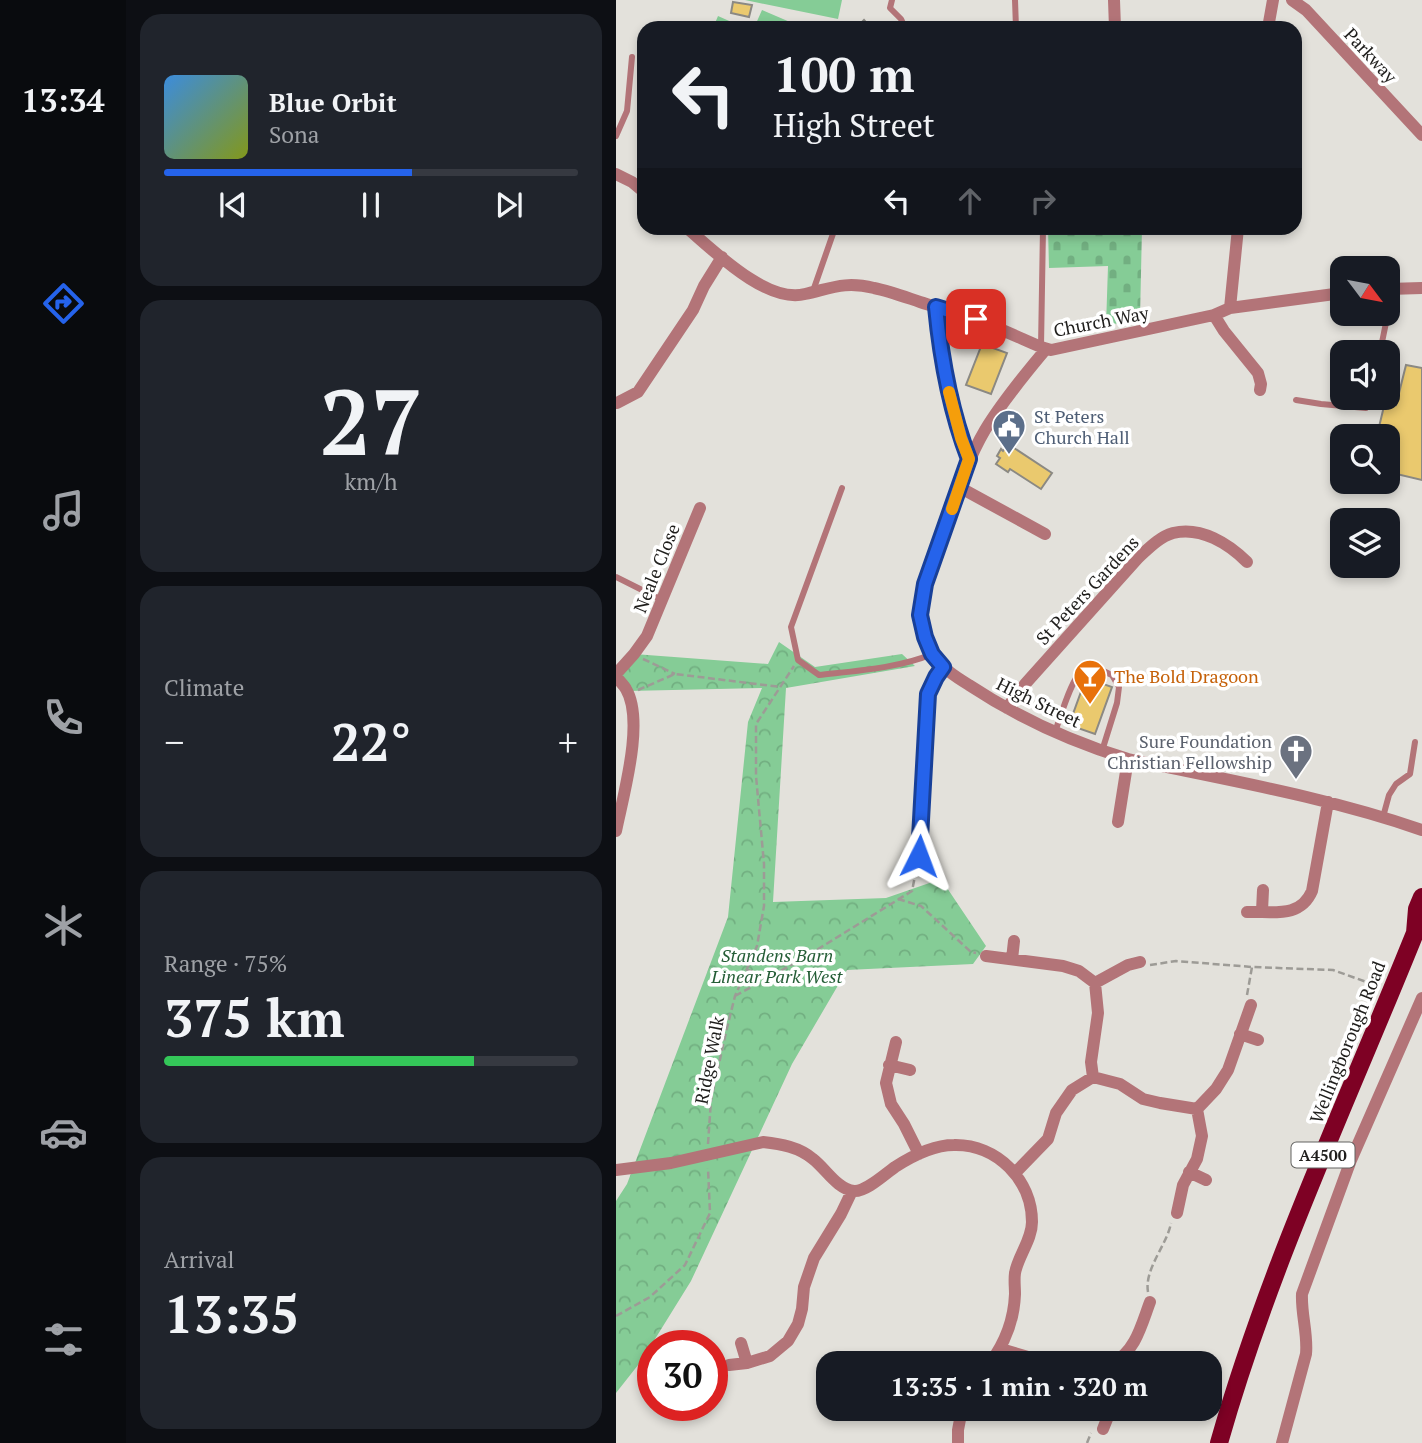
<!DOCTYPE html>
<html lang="en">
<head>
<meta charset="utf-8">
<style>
	:root { --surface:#171b24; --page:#20242c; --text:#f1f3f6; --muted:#9ea1a6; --line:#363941; --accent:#2563eb }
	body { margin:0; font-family:"PT Serif",serif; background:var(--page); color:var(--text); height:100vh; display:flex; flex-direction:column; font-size:26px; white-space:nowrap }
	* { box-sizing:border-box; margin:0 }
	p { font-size:23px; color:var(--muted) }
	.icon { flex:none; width:38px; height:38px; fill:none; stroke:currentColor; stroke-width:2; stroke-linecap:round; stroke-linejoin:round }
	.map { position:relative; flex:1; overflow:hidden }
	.side { display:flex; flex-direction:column; gap:14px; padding:14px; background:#0d0f14; width:490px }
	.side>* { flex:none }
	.top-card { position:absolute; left:21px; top:21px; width:665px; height:214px; border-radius:21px; box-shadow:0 4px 10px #0003; background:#171b24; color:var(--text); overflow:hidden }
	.needle { width:46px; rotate:122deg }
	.buttons { position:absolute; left:714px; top:256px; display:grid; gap:14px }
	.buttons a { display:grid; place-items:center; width:70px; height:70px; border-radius:14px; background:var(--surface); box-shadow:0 4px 10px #0003; font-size:35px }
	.speed { position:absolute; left:21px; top:1330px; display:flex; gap:14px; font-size:35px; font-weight:700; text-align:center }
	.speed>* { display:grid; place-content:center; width:91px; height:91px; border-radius:50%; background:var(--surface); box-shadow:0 4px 10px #0003; line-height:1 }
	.speed .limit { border:10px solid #d22; background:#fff; color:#111 }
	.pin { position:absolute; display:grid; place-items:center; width:60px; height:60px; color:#fff; margin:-30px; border-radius:14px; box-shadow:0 4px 10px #0006 }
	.me { position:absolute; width:77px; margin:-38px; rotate:3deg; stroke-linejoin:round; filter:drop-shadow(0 0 5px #0008) }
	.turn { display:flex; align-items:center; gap:24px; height:147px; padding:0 21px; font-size:32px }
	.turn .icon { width:91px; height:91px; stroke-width:2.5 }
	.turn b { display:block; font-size:49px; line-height:60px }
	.lanes { display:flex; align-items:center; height:66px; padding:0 21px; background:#0003; justify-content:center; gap:35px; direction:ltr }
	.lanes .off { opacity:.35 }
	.big { font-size:52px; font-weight:700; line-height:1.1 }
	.side .card { flex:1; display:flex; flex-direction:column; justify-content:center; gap:10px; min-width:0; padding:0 24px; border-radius:21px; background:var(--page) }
	.side .dial { align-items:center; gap:0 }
	.dial b { font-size:91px; line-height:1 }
	.song { display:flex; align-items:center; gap:21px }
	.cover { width:84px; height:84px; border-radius:10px; background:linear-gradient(135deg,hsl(210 70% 55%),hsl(70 70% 35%)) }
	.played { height:7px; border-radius:4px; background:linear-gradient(90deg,var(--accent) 60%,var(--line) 60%) }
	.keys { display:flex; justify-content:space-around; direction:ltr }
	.heat { display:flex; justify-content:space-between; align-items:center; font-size:38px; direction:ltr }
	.charge { height:10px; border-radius:5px; background:linear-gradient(90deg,#34c759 75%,var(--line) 0) }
	.trip { position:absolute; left:200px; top:1351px; width:406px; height:70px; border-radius:21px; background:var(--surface); box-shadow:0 4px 10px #0003; font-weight:700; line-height:70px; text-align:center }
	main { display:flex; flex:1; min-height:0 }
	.tabs { display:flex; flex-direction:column; width:126px; justify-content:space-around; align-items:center; background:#090b0e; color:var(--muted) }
	.tabs .icon { width:49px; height:49px }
	.tabs .on { color:var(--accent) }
	.tabs b { font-size:32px; color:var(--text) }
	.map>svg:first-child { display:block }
	.cemetery { fill:url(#cemetery-stones) }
	.park { fill:url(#park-crowns) }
	.garden { fill:#85cc96 }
	.building { fill:#eac96e; stroke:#8b8983; stroke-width:2 }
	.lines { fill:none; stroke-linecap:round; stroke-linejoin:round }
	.path { stroke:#9d9b96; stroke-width:2.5; stroke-dasharray:7 3.5; stroke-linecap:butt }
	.lane { stroke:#b37478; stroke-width:6 }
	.street { stroke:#b37478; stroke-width:12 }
	.primary { stroke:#7e0124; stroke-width:18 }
	.route-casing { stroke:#184099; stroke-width:18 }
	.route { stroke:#2563eb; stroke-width:12 }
	.slow { stroke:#f59e0b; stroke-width:12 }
	.labels { text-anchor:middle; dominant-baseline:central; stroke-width:7; stroke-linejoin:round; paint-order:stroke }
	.shield { fill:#fff; stroke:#626260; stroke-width:2 }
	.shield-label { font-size:16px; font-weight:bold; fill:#1f1e1c }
	.street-label { font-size:18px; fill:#1f1e1c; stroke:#fff }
	.service-label { font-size:18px; fill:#4e5e75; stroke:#fff; text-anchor:start }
	.food-label { font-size:18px; fill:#c56008; stroke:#fff; text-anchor:start }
	.worship-label { font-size:18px; fill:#5b616d; stroke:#fff; text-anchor:end }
	.park-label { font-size:18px; font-style:italic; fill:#245d36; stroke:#fff }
</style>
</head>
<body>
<main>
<nav class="tabs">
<b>13:34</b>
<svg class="icon on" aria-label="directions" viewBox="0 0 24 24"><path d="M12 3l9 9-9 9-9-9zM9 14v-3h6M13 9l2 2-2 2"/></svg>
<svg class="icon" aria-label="music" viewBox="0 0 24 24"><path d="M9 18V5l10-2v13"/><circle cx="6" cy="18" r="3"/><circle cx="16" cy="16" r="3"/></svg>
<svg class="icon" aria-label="phone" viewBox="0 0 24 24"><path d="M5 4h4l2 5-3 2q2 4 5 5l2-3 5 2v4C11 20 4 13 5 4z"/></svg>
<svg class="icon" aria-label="climate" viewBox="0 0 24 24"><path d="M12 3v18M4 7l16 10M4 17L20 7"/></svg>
<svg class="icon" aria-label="car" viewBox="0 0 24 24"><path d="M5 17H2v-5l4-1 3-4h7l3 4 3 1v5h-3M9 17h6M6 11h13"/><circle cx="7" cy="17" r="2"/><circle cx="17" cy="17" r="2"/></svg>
<svg class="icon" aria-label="filters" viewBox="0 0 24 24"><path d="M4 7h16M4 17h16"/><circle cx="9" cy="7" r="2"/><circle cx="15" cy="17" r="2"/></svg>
</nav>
<section class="side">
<div class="card">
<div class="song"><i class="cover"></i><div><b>Blue Orbit</b><p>Sona</p></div></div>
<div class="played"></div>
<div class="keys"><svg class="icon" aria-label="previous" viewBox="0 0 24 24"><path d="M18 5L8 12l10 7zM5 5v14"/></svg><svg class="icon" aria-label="pause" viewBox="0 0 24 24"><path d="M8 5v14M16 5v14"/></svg><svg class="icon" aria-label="next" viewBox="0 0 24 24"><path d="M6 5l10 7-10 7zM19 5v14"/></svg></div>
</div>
<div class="card dial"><b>27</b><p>km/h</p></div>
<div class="card"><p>Climate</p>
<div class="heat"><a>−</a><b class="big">22°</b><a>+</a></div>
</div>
<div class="card"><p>Range · 75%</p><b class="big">375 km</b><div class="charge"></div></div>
<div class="card"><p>Arrival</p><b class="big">13:35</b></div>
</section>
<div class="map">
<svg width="806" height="1443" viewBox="0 0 806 1443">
	<defs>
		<pattern id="cemetery-stones" width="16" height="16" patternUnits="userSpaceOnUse" patternTransform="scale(1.75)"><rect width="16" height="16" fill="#85cc96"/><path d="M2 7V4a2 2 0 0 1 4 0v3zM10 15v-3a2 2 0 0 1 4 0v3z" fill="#72af81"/></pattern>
		<pattern id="park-crowns" width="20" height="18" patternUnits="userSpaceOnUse" patternTransform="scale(1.75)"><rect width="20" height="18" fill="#85cc96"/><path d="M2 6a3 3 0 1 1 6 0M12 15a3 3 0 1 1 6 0" fill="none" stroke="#72af81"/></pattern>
	</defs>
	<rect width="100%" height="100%" fill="#e3e1db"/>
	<path class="cemetery" d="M432,228h94l-2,90 -34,8 2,-60 -59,2z"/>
	<path class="park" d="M163,642l36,25 87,-13 13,12 -129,22 -13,214 113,-4 55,-19 45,67 -13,18 -126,6 -55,94 -101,217 -49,79 -26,33v-192l11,-17 101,-267 20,-195 14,-34 -134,3 -12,-15 18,-22 134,10z"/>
	<path class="garden" d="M129,0h97l-4,19z
		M146,10l42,18h-50z
		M102,16l27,12h-32z"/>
	<path class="building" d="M117,2l19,3 -3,12 -18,-4z
		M248,20l7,8h-15z
		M366,344l25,9 -16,41 -25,-9z
		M790,365l16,3v112l-34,-8v-31l2,-12 -11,-2 6,-25 11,3z
		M392,444l44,29 -11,16 -31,-20 -2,3 -12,-8 4,-6 -3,-2 4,-7 2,2z
		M470,678l26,9 -17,47 -26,-9z"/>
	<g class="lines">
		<path class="path" d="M27,659l32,15
			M22,690l37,-16 106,13
			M282,899l23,7 50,46 5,1
			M534,965l26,-4 76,6 81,3 39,14
			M130,969l22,9
			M631,995l5,-28
			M119,996l67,-37 110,-68 5,-25
			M92,1144l3,-44 15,-68 9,-36 22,-50 7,-40v-42l-8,-88v-52l38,-58
			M532,1292c-4,-23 19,-47 23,-69
			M0,1316l34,-19 35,-32 25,-52 -2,-45
			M471,1443l4,-10"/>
		<path class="lane" d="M276,0l-2,8 11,11 4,9
			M399,0l1,28
			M0,136l11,-25 5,-54
			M197,291l22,-63
			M772,312l4,-23
			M425,347l2,-119
			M764,352l8,-39
			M680,400l25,4 45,4 3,-11
			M226,488l-51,139 7,33 21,15c35,-4 81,-7 113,-21
			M0,577l46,23
			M439,732c5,-13 18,-61 31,-64 8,-2 19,4 26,7l7,12 -2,16 -15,48
			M767,817l6,-22 7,-11 14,-10 5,-32"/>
		<path class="street" d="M498,0l1,28
			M676,0l14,10 116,125
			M652,28l5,-28
			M0,174l16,8 12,10
			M71,228c27,23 80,76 118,66 27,-6 40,-13 69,-6 15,3 31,9 46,14 19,6 38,11 57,18 22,8 43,18 64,27l10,3 163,-35 16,-7 112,-15
			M772,289l34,-1
			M320,307c5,52 14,103 33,152
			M614,308l8,-80
			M598,315l10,16 34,42 3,11 -1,6
			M430,349c-21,25 -44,53 -61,81 -20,34 -30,71 -43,108 -8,23 -22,53 -22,77 0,12 6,30 13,40 9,13 23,22 36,30 50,33 103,57 159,74 99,21 199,38 294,71
			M1,403l21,-11 55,-82 11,-24 18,-29
			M343,487l86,47
			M0,674l18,-20 13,-18 53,-128
			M0,676c3,5 8,9 10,13 19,32 -3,107 -10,142
			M391,708l19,-25 112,-125c10,-9 21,-21 35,-25 28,-7 56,11 74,29
			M502,822l10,-63
			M304,856l8,-162 8,-17 7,-10
			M646,911l1,-21
			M631,912c25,-1 53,7 65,-21l16,-89
			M370,956l77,10 16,5 16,12 3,30 -7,49 2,15 -21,13 -16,23 -8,26 -33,34
			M396,959l2,-18
			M479,983l33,-18 12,-3
			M624,1034l18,6
			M280,1042l-10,41 5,21 13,20 15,30
			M273,1065l21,5
			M477,1077l27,7 23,15 17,4 37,6 19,-20 12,-19 23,-65
			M0,1170l55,-7 92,-21c18,2 36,5 50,17 13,10 24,30 41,32 12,1 31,-17 41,-24 17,-11 38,-22 59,-22 43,-1 78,35 78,77 0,18 -14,34 -17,51 -1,7 0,14 0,21 -1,26 -10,49 -25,69
			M573,1172l17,8
			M561,1213l6,-28 14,-26 5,-23 -5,-27
			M125,1343l6,20
			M385,1349l27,8h43l27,6
			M497,1363c23,-13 28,-37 37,-61
			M113,1365l18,-2 23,-7 18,-15 10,-17 4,-15 2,-22 10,-29 27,-44 11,-23
			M487,1429l8,-20
			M342,1443v-13l4,-21
			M666,1443l24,-89c2,-20 -5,-40 -4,-60l49,-134 71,-162"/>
		<path class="primary" d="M799,933l2,-24 5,-12
			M603,1443c47,-166 120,-324 185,-483l11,-27 7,-8"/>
	</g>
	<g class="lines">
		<defs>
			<path id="route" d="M303,856l9,-162 8,-17 7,-10 -11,-13 -7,-17 -5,-22 5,-31 44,-125c-19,-49 -28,-100 -33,-152l40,12"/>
		</defs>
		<use href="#route" class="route-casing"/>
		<use href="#route" class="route"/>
		<path class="slow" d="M333,392l12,46 8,21 -17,50"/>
	</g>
	<defs>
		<symbol id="civic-pin" viewBox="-11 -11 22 30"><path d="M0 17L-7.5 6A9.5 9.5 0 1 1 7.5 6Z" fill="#5c6f8a" stroke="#fff"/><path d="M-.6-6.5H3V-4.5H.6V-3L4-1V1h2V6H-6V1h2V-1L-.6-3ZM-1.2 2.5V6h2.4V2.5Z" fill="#fff"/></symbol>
		<symbol id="bar-pin" viewBox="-11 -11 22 30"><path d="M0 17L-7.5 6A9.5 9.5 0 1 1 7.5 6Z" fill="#e8710a" stroke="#fff"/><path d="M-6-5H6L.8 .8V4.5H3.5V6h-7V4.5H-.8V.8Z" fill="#fff"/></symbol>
		<symbol id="church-pin" viewBox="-11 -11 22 30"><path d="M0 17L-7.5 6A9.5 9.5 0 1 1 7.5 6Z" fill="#6b7280" stroke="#fff"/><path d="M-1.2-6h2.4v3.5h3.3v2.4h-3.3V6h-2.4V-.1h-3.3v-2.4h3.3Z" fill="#fff"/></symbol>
	</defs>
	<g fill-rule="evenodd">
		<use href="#civic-pin" x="374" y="407" width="38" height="52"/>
		<use href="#bar-pin" x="455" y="657" width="38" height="52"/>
		<use href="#church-pin" x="661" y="732" width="38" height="52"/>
	</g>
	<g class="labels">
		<rect class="shield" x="675.5" y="1142.5" width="63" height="25" rx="5"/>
		<g class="shield-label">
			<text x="707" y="1155">A4500</text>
		</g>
		<g class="street-label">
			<text transform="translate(755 55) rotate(47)">Parkway</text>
			<text transform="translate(485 321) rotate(-11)">Church Way</text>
			<text transform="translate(40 568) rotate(-68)">Neale Close</text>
			<text transform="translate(471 590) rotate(-47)">St Peters Gardens</text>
			<text transform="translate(423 702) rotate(26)">High Street</text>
			<text transform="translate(731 1042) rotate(-68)">Wellingborough Road</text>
			<text transform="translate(93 1060) rotate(-79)">Ridge Walk</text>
		</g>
		<g class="service-label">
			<text x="418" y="416">St Peters<tspan x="418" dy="21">Church Hall</tspan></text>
		</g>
		<g class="food-label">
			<text x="498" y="676">The Bold Dragoon</text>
		</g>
		<g class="worship-label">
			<text x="656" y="741">Sure Foundation<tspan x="656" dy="21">Christian Fellowship</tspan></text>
		</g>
		<g class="park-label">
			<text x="161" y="955">Standens Barn<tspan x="161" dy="21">Linear Park West</tspan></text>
		</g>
	</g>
</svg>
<div class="buttons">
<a><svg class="needle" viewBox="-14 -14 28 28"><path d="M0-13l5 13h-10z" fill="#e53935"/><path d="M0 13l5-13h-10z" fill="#9ea1a6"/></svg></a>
<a><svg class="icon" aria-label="sound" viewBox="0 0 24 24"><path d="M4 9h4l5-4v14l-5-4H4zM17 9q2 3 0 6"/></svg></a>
<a><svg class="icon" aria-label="search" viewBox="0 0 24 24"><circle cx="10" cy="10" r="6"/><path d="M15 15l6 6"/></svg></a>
<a><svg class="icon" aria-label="layers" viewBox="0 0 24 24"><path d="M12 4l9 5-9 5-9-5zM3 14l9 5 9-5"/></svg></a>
</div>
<div class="speed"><div class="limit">30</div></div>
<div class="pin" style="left:360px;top:319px;background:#d93025"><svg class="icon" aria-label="arrive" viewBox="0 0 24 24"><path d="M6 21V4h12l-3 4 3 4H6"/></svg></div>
<svg class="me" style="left:303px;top:856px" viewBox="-20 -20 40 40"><path d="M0-17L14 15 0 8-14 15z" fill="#2563eb" stroke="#fff" stroke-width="4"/></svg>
<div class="trip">13:35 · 1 min · 320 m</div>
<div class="top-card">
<div class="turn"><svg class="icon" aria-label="left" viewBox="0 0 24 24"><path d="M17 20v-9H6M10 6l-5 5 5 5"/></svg><div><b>100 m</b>High Street</div></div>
<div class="lanes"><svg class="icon" aria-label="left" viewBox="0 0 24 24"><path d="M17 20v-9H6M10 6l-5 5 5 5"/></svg><svg class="icon off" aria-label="ahead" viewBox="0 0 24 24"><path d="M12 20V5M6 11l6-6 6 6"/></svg><svg class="icon off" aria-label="right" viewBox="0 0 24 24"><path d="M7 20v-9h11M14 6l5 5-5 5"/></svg></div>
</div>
</div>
</main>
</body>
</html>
